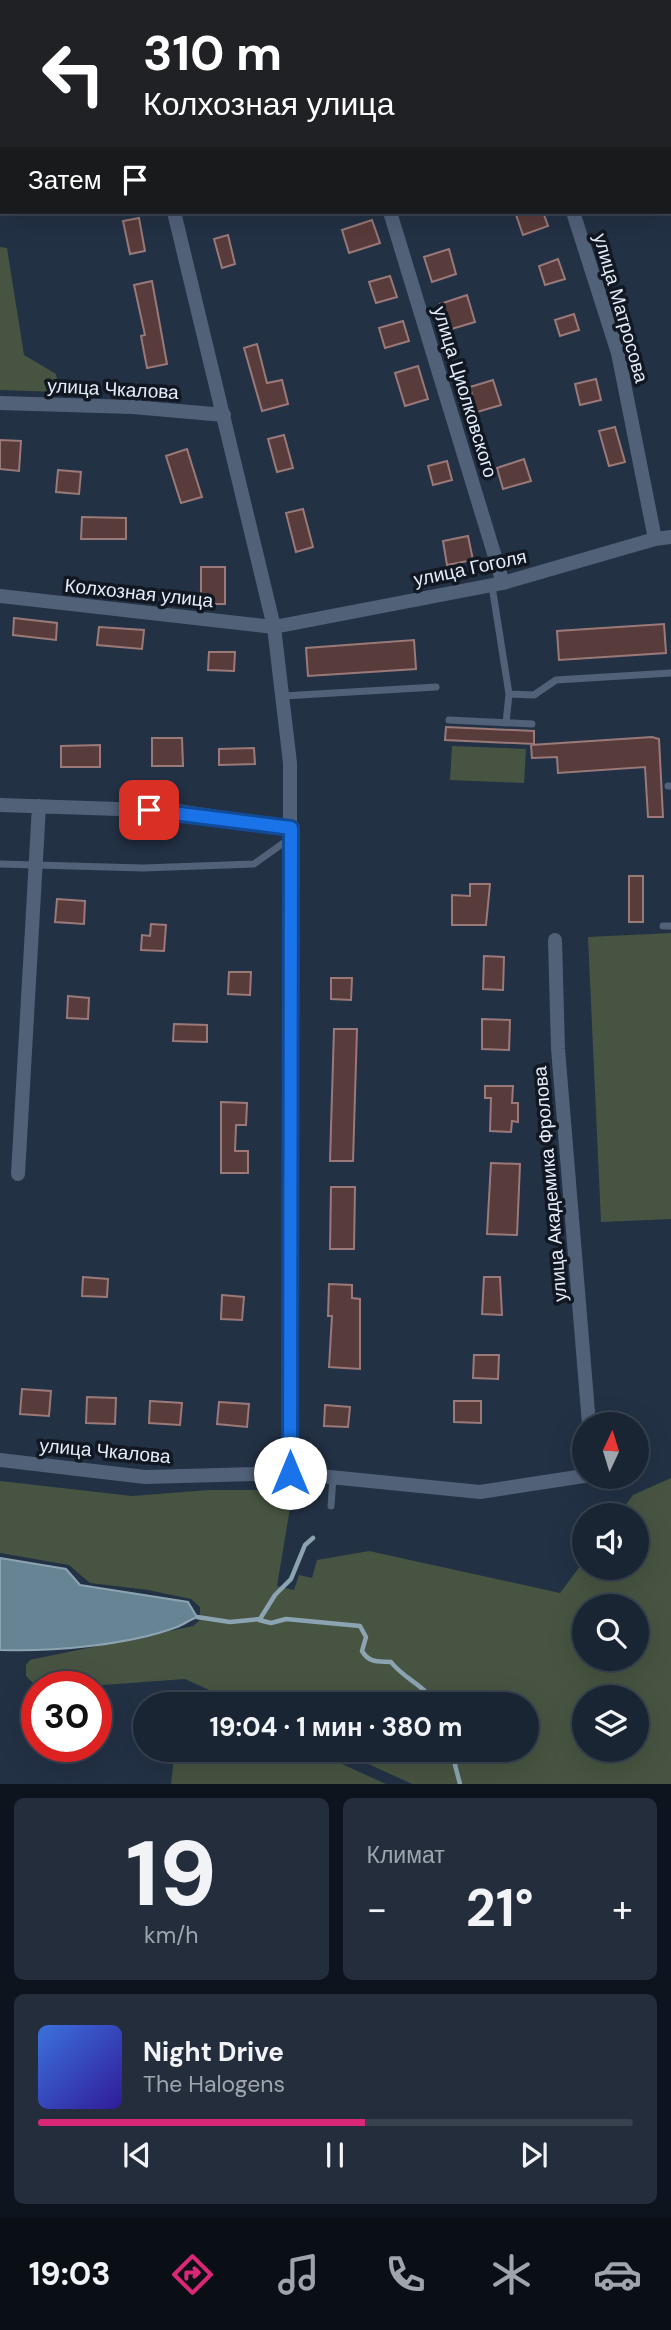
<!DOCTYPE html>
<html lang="ru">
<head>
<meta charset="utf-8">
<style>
	:root { --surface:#1a2534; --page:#232d3c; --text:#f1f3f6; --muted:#9fa5ac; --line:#38424f; --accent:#db2777 }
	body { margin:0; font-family:"DM Sans",sans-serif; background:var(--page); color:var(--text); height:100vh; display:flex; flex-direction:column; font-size:26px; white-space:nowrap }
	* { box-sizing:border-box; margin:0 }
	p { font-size:23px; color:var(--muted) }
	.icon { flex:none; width:38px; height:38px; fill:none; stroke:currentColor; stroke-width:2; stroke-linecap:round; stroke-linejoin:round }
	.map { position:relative; height:1784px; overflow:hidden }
	.sheet { display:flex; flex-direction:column; gap:14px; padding:14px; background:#0e141d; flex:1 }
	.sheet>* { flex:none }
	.guide { position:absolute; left:0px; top:0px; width:672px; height:214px; box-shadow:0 7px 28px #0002,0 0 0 2px var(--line); background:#202124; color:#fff; overflow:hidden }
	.needle { width:46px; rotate:4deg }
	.fabs { position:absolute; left:572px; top:1412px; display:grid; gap:14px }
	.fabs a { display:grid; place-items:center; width:77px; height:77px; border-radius:50%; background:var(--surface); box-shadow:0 7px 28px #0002,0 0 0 2px var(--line); font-size:35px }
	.speed { position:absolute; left:21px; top:1671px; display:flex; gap:14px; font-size:35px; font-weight:700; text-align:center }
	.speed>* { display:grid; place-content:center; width:91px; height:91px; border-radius:50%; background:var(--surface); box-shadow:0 7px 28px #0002,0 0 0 2px var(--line); line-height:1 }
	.speed .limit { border:10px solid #d22; background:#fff; color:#111 }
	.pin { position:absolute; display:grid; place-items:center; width:60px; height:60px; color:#fff; margin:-30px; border-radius:14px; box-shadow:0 4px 10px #0006 }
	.me { position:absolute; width:77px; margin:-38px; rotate:0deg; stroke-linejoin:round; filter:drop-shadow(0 0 5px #0008) }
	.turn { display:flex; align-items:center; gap:24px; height:147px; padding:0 28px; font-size:32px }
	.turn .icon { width:91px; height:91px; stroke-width:2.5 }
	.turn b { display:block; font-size:49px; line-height:60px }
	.then { display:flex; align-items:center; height:66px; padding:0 28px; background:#0003; gap:14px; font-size:26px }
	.big { font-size:52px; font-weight:700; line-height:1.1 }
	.sheet .card { flex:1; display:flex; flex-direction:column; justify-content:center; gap:10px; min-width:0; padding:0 24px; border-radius:10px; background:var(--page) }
	.sheet .dial { align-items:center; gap:0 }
	.dial b { font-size:91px; line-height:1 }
	.song { display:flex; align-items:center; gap:21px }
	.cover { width:84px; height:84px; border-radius:10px; background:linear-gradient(135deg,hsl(220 70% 55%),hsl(250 70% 35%)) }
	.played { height:7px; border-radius:4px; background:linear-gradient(90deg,var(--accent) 55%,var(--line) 55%) }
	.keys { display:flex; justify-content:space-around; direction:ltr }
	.heat { display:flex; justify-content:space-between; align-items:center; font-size:38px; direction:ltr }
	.sheet .tiles { flex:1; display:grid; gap:14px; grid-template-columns:1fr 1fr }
	.card:last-child { grid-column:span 2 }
	.trip { position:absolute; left:133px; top:1692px; width:406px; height:70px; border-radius:35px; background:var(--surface); box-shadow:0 7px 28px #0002,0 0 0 2px var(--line); font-weight:700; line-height:70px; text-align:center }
	.tabs { display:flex; height:112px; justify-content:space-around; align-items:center; background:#0a0f15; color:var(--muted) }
	.tabs .icon { width:49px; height:49px }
	.tabs .on { color:var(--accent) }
	.tabs b { font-size:32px; color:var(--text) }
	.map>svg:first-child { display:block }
	.green { fill:#475441; fill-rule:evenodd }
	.water { fill:#668493; stroke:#8ca4b2; stroke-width:2 }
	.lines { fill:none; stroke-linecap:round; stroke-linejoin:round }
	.stream { stroke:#8ca4b2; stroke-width:4.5 }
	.building { fill:#583b3b; stroke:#9a7978; stroke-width:2 }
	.lane { stroke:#516178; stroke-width:7 }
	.street { stroke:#516178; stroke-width:14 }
	.route-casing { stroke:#114b97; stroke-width:18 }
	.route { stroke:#1a73e8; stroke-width:12 }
	.labels { text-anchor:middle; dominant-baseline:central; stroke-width:7; stroke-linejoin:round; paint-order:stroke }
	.street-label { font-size:19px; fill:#e4edfb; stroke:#121822 }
</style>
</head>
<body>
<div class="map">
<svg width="671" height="1784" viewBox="0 0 671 1784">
	<rect width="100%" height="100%" fill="#233145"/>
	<path class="green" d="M0,247l7,1 17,107 32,19 3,18 -59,-2z
		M452,746l74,3 -2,34 -74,-3z
		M671,933v286l-70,3 -13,-285z
		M671,1478v306h-259l-74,-34h189v-46h-287l-55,-25 -96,7 -55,-2 -8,-8v-11l4,-5 163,-34 7,-6v-13l-9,-8 -43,-9 -58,-7 -21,-18 -69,-12v-72l132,15 77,-6h84l-16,96 17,4 5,-15 13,3 5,-18 52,-9 191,42 24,-32v7h53v-52l-19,-1 15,-20zM584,1606h53v53h-53zM584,1698h53v52h-53z
		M175,1750h136l75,34h-215z"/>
	<path class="water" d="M0,1558l66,11 14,16 108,17 9,15c-7,3 -13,7 -20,10 -48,18 -126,25 -177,23z"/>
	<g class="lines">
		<path class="stream" d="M197,1617l33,5 30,-3 15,-24 16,-16 14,-34 8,-7
			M259,1620l12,3 15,-4 74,7 6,11 -4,14c8,13 17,10 29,11 13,17 35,24 44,42
			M459,1750l-4,15 5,19"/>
	</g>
	<path class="building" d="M515,212h28l5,14 -25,9z
		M139,218l6,33 -15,3 -7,-33z
		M372,220l8,23 -31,10 -7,-23z
		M228,235l7,29 -13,4 -8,-29z
		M449,249l7,25 -24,8 -8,-25z
		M558,259l7,20 -20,6 -6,-19z
		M390,276l7,21 -21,6 -7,-21z
		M152,281l15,83 -20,4 -6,-32 4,-1 -11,-50z
		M467,295l8,27 -27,8 -8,-26z
		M574,314l5,16 -19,6 -5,-16z
		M403,321l6,20 -24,7 -6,-20z
		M257,344l10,39 15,-3 6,24 -26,7 -18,-63z
		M418,366l10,33 -23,7 -10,-33z
		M596,379l5,21 -21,5 -5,-21z
		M493,380l8,25 -24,7 -7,-25z
		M615,427l10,35 -16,4 -10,-35z
		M284,435l9,33 -16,4 -9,-33z
		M0,440l21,1 -2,30 -19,-2z
		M187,449l15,48 -21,6 -15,-47z
		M524,459l7,22 -28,8 -6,-21z
		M447,461l5,19 -19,5 -5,-19z
		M58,470l23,2 -2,22 -23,-2z
		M303,509l10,38 -17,5 -10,-39z
		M82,517l44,1v21h-45z
		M468,536l5,24 -26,5 -4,-24z
		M201,567h24v37h-24z
		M14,618l43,5 -1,17 -43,-5z
		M664,624l2,29 -107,7 -2,-29z
		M99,627l45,3 -2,19 -45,-4z
		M414,640l2,29 -108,7 -2,-28z
		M209,652h26l-1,19 -26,-1z
		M446,727l88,4v13l-89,-4z
		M652,737l7,2 4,78h-15l-3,-50 -87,6 -1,-16 -25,1 -1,-13z
		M152,738h30l1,28h-31z
		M100,745v22h-39v-21z
		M254,748l1,16 -36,1v-16z
		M629,876h14v46h-14z
		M470,884h20l-4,41h-34v-30l18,1z
		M57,899l28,2 -1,23 -29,-2z
		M151,924l15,1 -2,26 -23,-1 1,-15 8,1z
		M484,956l20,1 -1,33 -20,-1z
		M229,972h22l-1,23 -22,-1z
		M331,978h21l-1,22 -20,-1z
		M68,996l21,2 -1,21 -21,-1z
		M482,1019l28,1 -1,30 -27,-1z
		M174,1024l33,1v17l-34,-1z
		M334,1029h23l-4,132h-23z
		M485,1086h28l-1,17h6v19l-6,-1 -1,11 -21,-1 1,-33h-6z
		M221,1102l26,1 -1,22h-10l-1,26h13v22h-27z
		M491,1163l29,1 -3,71 -30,-1z
		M331,1187h24l-1,62h-24z
		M83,1277l25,2 -1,18 -25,-1z
		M484,1277h16l2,38 -20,-1z
		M329,1284l23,1v13l8,1v70l-31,-2 3,-51h-4z
		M222,1295l22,2 -2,23 -21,-1z
		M474,1355h25l-1,24 -25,-1z
		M22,1389l29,2 -2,25 -29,-2z
		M87,1397l29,1 -1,26 -29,-1z
		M150,1401l32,2 -2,22 -31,-2z
		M454,1401h27v22l-27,-1z
		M219,1402l30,2 -2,23 -30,-3z
		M325,1405l25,2 -2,20 -24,-1z"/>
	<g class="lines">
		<path class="lane" d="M492,586l17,108 25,1 22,-15 115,-7
			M283,696l153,-9
			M449,720l83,4
			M506,723l3,-29
			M668,786h3
			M0,864l143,4 111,-4 35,-25
			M663,926h8
			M331,1506l2,-29"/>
		<path class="street" d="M113,0v2
			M326,0l1,2
			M504,0l1,2
			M235,2l4,-2
			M0,92h2
			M174,212l100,415 16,136v710
			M390,212l113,371
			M573,212l45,141 37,186
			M0,403l133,4 91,8
			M0,596l274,31 229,-44 152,-44 16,-2
			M0,805l177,6 114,17
			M555,940l3,109 31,375
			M18,1174l21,-368
			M0,1460l145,17 145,-4 190,19 104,-16"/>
	</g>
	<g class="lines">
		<defs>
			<path id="route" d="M149,810l142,18 -1,645"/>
		</defs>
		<use href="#route" class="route-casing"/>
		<use href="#route" class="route"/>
	</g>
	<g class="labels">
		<g class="street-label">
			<text transform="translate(621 308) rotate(74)">улица Матросова</text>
			<text transform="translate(113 389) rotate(3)">улица Чкалова</text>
			<text transform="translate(465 392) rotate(73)">улица Циолковского</text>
			<text transform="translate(470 568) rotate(-12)">улица Гоголя</text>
			<text transform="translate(139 593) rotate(6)">Колхозная улица</text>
			<text transform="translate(550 1184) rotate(-95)">улица Академика Фролова</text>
			<text transform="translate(105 1451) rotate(5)">улица Чкалова</text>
		</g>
	</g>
</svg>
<div class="fabs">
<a><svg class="needle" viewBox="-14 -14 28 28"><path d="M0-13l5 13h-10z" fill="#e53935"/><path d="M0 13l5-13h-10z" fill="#9fa5ac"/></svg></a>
<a><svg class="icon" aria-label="sound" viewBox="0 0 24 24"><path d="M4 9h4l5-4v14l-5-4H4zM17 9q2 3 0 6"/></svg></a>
<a><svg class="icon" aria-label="search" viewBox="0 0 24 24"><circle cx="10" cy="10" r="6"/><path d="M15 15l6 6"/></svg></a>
<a><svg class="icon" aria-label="layers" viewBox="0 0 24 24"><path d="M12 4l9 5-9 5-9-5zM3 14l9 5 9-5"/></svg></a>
</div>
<div class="speed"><div class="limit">30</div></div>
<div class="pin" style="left:149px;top:810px;background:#d93025"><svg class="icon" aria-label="arrive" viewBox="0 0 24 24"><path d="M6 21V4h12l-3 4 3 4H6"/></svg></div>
<svg class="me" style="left:290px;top:1473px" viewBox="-20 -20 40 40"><circle r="19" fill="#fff"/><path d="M0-13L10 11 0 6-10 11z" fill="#1a73e8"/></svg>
<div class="trip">19:04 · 1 мин · 380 m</div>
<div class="guide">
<div class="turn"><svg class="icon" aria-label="left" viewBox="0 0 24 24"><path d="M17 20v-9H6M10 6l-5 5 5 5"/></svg><div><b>310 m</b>Колхозная улица</div></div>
<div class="then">Затем<svg class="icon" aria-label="arrive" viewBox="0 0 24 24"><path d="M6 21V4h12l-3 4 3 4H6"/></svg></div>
</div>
</div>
<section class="sheet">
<div class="tiles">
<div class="card dial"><b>19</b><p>km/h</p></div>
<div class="card"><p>Климат</p>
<div class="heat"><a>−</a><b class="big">21°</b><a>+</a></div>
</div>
<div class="card">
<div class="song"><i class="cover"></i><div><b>Night Drive</b><p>The Halogens</p></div></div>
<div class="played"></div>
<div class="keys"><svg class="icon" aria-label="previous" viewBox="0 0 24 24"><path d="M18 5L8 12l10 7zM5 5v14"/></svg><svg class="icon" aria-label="pause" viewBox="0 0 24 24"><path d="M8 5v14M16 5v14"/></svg><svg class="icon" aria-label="next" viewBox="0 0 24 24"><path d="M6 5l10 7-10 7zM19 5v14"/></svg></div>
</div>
</div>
</section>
<nav class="tabs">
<b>19:03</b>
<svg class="icon on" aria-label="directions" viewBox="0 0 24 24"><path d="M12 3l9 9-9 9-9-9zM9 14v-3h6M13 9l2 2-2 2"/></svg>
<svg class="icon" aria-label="music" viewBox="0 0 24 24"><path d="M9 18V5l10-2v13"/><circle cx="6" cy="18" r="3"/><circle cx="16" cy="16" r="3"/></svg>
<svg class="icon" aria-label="phone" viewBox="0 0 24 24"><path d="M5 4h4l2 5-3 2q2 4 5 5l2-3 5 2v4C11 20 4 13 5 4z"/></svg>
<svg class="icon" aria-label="climate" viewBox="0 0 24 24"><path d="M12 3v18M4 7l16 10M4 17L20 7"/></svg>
<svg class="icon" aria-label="car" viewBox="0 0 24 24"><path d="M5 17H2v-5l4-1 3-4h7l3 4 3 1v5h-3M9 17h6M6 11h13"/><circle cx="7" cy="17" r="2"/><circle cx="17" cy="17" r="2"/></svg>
</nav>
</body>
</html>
